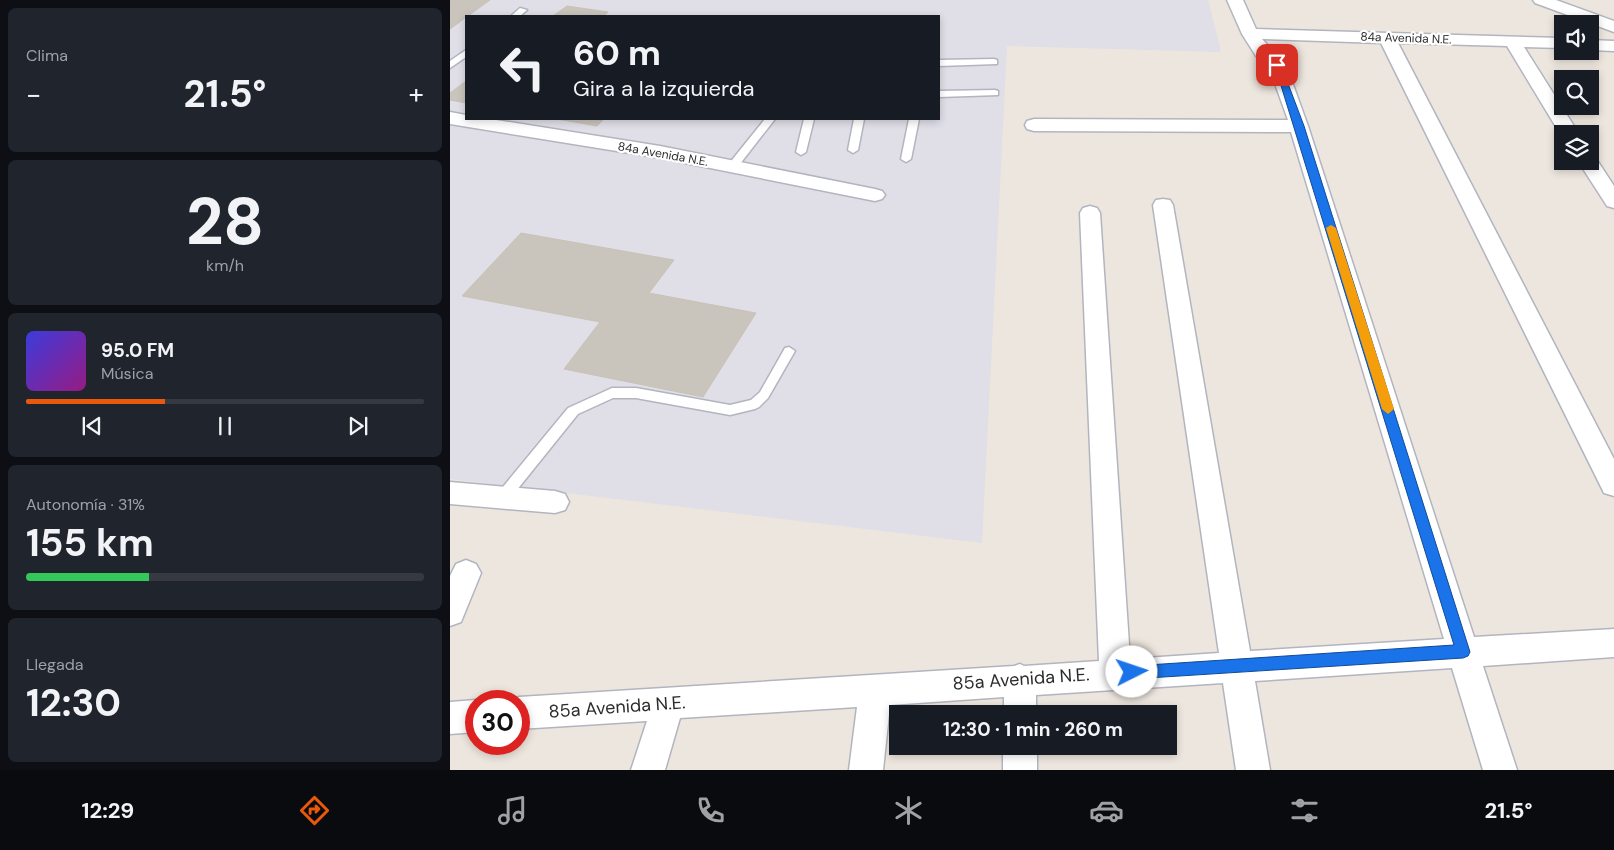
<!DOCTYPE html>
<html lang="es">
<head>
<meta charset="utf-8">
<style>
	:root { --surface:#171b24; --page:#20242c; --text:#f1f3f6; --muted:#9ea1a6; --line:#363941; --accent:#ea580c }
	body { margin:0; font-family:"DM Sans",sans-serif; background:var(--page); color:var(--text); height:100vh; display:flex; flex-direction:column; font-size:19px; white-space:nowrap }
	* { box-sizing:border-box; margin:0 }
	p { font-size:16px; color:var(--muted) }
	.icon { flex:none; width:28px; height:28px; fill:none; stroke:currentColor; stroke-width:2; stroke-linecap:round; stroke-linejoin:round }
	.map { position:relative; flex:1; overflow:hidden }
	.drawer { display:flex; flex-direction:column; gap:8px; padding:8px; background:#0d0f14; width:450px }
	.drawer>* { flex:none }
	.top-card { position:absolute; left:15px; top:15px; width:475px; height:105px; border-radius:0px; box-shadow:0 2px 8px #0003; background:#171b24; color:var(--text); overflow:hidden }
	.controls { position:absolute; left:1104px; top:15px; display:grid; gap:10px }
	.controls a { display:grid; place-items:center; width:45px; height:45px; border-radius:0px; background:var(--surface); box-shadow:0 2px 8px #0003; font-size:25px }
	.speed { position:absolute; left:15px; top:690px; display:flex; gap:10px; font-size:25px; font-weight:700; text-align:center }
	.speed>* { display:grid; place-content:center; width:65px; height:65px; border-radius:50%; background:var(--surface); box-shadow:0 2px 8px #0003; line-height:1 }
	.speed .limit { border:8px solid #d22; background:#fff; color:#111 }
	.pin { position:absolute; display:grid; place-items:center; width:42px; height:42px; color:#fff; margin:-21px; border-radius:10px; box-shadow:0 2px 8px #0006 }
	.me { position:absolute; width:55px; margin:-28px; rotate:86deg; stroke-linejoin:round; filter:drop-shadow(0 0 4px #0008) }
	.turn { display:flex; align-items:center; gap:18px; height:105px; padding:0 25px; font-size:22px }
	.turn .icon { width:65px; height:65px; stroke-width:2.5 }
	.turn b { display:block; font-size:35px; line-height:42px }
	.big { font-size:38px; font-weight:700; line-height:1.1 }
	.drawer .widget { flex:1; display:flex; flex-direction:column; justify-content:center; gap:8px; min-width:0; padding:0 18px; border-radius:8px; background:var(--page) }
	.drawer .dial { align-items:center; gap:0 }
	.dial b { font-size:65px; line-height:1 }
	.song { display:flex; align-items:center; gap:15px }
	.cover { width:60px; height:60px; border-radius:8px; background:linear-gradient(135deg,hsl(240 70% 55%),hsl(310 70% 35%)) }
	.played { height:5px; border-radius:2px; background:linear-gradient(90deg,var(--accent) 35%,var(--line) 35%) }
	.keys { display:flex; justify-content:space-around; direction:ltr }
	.heat { display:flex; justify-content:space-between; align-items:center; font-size:28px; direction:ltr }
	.charge { height:8px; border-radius:4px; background:linear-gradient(90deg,#34c759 31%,var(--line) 0) }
	.trip { position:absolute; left:439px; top:705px; width:288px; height:50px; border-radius:0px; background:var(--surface); box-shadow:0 2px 8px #0003; font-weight:700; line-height:50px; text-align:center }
	.tabs { display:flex; height:80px; justify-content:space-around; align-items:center; background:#090b0e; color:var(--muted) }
	.tabs .icon { width:35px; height:35px }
	.tabs .selected { color:var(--accent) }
	.tabs b { font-size:22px; color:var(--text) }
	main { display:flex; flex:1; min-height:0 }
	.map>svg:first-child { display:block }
	.industrial { fill:#e0dee6; fill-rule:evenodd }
	.building { fill:#c9c4bc; stroke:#c9c2b7 }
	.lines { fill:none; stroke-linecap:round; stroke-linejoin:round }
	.lane-casing { stroke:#b2b5bf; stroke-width:3 }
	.street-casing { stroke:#b2b5bf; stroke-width:3 }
	.lane { fill:#fff; fill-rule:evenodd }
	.street { fill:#fff; fill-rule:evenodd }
	.route { fill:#1a73e8; stroke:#114b97 }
	.slow { fill:#f59e0b }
	.labels { text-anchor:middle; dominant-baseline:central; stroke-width:4.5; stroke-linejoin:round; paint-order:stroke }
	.far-street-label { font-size:12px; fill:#2c2c2c; stroke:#fff }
	.near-street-label { font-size:18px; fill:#2c2c2c; stroke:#fff }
</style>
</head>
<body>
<main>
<section class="drawer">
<div class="widget"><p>Clima</p>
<div class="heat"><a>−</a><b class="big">21.5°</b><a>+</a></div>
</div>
<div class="widget dial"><b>28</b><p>km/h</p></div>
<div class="widget">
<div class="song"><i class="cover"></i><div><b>95.0 FM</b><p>Música</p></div></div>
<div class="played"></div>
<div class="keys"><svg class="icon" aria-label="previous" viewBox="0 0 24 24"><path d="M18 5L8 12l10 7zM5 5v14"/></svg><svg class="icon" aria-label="pause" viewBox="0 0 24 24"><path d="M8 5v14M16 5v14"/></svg><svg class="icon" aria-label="next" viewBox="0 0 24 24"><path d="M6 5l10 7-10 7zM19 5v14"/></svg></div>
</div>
<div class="widget"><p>Autonomía · 31%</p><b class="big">155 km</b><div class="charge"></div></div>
<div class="widget"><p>Llegada</p><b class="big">12:30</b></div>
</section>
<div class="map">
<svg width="1164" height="770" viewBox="0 0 1164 770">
	<rect width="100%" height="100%" fill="#ede6de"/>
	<path class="industrial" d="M0,0h758l13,52 -214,-6 -25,497 -532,-64zM16,16h473v103h-473z"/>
	<path class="building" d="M0,0h40l-40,29z
		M117,6l41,6 -4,4h-51z
		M16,81v22l-16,-3v-7z
		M107,119h47l-7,7z
		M71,233l153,27 -25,33 107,20 -53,84 -139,-28 36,-47 -138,-26z"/>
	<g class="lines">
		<defs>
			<path id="lane" d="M70,8l7,2 -7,6h-9z
				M16,50v7l-16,11v-7z
				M544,59l3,1v4l-58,2v-6z
				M545,90l3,1v4l-59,2v-6z
				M315,119h10l-39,50h-8v-4z
				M354,119h10l-8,33 -5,3 -5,-3z
				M404,119h10l-6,31 -5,3 -5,-3z
				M459,119h10l-8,40 -5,3 -5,-3z
				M339,347l6,4 -27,47 -9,9 -4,2 -25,6 -94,-17h-23l-35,16 -70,87 -5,2 -5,-2 -2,-4 2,-4 70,-85 44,-20h24l94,17 21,-5 9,-8 25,-44z"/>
			<path id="street" d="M777,0h16l13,29 306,9v10l-38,-1 55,87h-17v3l-55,-91 -109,-3 216,416v37l-10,-3 -223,-450 -119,-4 24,26 22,61 166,511 140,-8v28l-131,9 34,104h-34l-31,-102 -197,13 15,89h-34l-13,-87 -187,12v19h-32v-17l-114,8 -7,65h-34l8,-63 -177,11 -15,52h-34l16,-49 -128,8v-28h-10l10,-4 495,-31 6,-2 4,2 75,-5 -19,-448 3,-5 7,-2 7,2 3,5 30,446 89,-6 -66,-448 3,-5 7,-1 7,1 3,5 77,446 194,-12 -153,-507 -257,-1 -7,-2 -2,-4 2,-4 7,-2 254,1 -19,-53 -13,-11 -14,-22z
				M1083,0h23l58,21v11l-79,-29z
				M1140,40l24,1v10l-24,-1z
				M0,112l16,3v4h24l170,27 215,43 7,2 3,4 -3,4 -7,2 -215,-43 -210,-34z
				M1140,156l5,1 19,29v22l-7,-2 -29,-45h12z
				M0,482l105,9 10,3 4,8 -4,8 -10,3 -105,-9z
				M16,560l10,4 5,9 -20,49 -11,4v-50l6,-12z
				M26,700l3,1h-3v31l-26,2v-32z
				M553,746h34v24h-34z"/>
		</defs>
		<use href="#lane" class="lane-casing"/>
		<use href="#street" class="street-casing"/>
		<use href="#lane" class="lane"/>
		<use href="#street" class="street"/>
	</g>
	<path class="route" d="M824,63l7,2 23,61 166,526 -2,4 -5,2 -331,21 -5,-2 -2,-5 2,-4 5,-2 322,-21z"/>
	<path class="slow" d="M881,225l5,3 58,181 -6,5 -6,-5 -56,-181z"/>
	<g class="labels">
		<g class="far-street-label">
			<text transform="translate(956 38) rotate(2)">84a Avenida N.E.</text>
			<text transform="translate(213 154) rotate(10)">84a Avenida N.E.</text>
		</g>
		<g class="near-street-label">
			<text transform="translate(571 679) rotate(-4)">85a Avenida N.E.</text>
			<text transform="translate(167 707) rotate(-4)">85a Avenida N.E.</text>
		</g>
	</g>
</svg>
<div class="controls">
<a><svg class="icon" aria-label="sound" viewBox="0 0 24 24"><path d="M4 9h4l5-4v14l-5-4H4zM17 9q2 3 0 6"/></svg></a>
<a><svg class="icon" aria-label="search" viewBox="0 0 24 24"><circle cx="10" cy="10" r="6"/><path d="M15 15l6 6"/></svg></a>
<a><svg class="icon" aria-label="layers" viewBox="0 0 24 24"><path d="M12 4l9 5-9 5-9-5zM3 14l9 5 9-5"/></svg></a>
</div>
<div class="speed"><div class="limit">30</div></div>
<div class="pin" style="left:827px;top:65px;background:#d93025"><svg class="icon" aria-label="arrive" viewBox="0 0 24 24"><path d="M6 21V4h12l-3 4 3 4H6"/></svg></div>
<svg class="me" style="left:682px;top:672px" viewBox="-20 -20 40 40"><circle r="19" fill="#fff"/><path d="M0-13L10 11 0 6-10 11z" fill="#1a73e8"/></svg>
<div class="trip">12:30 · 1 min · 260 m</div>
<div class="top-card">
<div class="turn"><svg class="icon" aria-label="left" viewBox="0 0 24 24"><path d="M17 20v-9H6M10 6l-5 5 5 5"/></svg><div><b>60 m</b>Gira a la izquierda</div></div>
</div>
</div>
</main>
<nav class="tabs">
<b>12:29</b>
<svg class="icon selected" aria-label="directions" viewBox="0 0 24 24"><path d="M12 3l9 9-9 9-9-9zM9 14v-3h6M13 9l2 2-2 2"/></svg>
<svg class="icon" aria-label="music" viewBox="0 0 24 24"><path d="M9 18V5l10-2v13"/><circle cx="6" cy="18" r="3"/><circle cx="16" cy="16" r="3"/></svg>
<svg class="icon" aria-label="phone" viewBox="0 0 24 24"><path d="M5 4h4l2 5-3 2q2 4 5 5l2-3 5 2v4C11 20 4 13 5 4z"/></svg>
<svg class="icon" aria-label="climate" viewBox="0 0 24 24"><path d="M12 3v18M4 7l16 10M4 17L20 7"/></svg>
<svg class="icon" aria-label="car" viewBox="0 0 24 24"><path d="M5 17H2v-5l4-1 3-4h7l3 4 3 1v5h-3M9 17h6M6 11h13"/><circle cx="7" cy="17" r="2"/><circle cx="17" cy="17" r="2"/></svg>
<svg class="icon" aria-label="filters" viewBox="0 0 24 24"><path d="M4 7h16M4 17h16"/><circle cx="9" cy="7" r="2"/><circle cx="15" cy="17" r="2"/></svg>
<b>21.5°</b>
</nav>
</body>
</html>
